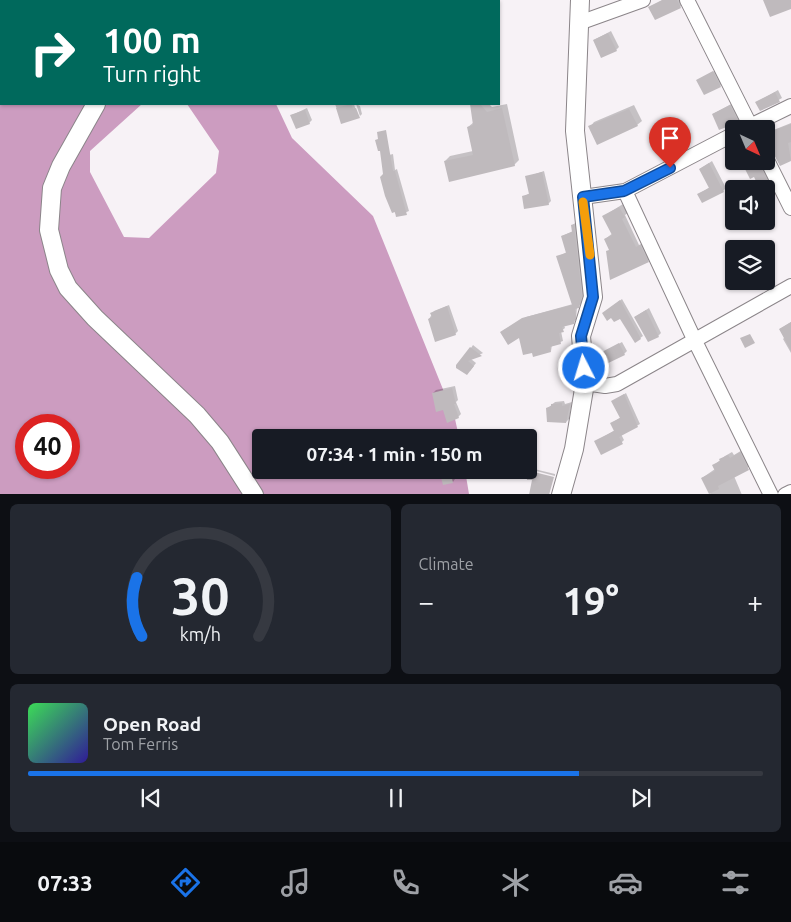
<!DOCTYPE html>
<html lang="en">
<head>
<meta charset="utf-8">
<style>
	:root { --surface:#171b24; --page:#242831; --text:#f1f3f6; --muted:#9ea1a6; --line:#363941; --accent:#1a73e8 }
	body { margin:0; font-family:Ubuntu,sans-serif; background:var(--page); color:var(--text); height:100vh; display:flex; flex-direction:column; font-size:19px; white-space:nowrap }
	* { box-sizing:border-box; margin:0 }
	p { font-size:16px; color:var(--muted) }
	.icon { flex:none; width:28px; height:28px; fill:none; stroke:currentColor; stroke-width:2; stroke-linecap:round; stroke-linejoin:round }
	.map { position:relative; height:494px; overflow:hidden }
	.details { display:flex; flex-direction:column; gap:10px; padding:10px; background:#0d0f14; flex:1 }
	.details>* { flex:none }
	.hud { position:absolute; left:0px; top:0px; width:500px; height:105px; box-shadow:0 1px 4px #0004; background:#00695c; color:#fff; overflow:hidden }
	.needle { width:32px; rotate:136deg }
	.tools { position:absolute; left:725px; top:120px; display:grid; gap:10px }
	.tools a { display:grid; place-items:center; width:50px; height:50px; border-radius:5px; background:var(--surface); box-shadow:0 1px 4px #0004; font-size:25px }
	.speed { position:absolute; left:15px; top:414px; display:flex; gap:10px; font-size:25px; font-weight:700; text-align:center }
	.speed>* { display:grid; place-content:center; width:65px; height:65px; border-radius:50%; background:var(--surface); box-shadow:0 1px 4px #0004; line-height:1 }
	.speed .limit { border:8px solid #d22; background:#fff; color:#111 }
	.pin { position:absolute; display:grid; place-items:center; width:42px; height:42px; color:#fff; margin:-51px -21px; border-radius:50% 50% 50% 0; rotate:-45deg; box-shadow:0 0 5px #0007 }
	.pin .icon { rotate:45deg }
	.me { position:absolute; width:55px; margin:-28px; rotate:355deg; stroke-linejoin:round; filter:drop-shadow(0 0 4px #0008) }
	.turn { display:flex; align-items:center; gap:18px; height:105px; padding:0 20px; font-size:22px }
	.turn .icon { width:65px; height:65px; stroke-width:2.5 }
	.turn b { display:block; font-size:35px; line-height:42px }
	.big { font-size:38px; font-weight:600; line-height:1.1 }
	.details .tile { flex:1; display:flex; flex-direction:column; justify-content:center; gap:8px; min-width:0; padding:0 18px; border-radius:8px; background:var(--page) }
	.details .dial { align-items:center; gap:0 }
	.dial svg { height:130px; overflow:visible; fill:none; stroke:var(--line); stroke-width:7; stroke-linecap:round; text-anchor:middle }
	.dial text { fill:var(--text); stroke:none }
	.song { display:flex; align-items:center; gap:15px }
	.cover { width:60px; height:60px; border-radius:8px; background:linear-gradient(135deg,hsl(130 70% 55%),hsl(250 70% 35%)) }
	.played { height:5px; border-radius:2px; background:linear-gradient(90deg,var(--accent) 75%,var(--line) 75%) }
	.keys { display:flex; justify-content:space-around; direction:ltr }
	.heat { display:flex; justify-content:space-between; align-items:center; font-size:28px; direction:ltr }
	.details .tiles { flex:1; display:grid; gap:10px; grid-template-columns:1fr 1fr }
	.tile:last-child { grid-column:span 2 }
	.trip { position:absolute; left:252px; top:429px; width:285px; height:50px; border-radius:5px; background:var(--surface); box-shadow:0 1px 4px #0004; font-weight:600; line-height:50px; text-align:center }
	.tabs { display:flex; height:80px; justify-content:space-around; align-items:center; background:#090b0e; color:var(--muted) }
	.tabs .icon { width:35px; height:35px }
	.tabs .current { color:var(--accent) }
	.tabs b { font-size:22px; color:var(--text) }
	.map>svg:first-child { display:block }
	.forest { fill:#cc9cc0; fill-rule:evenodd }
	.shadow { fill:#0003 }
	.building { fill:#bfbabd }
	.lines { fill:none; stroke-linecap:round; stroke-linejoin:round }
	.minor-casing { stroke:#8b8589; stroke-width:16 }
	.tertiary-casing { stroke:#8b8589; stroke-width:20 }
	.minor { stroke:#fff; stroke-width:14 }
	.tertiary { stroke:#fff; stroke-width:18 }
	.route-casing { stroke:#114b97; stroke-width:12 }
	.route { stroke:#1a73e8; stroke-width:9 }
	.slow { stroke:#f59e0b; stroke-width:9 }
</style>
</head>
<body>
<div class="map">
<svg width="791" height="495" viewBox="0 0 791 495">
	<rect width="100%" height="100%" fill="#f7f2f6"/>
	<path class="forest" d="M0,0h222l-221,1v103h141l-52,47v21l34,65 25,1 67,-65 3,-22 -32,-47h89l16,34 81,78 82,203 4,18 -198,1v32h204l4,24h-469zM26,425h43v43h-43z"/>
	<path class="shadow" d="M344,0h33v1h-33z
		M397,0h21l1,1h-21z
		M663,0h18l2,4 -3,3h-30z
		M611,31l8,16 -3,3 -22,-10z
		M716,70l7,13 -3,3 -22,-6z
		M778,90l4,8 -21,12 -4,-8z
		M733,103l8,16 -6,6 -15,3 -7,-14z
		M335,104h19l4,13 -16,6z
		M356,104l4,2 2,8 -2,2z
		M471,104h18l3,3 15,-3 12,56 -5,5 -69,-4 5,-5 23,-5 -5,-24 6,-5z
		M634,105l8,16 -5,4 -47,2 4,-5z
		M307,108l5,12 -3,3 -17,-8z
		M791,123v37l-11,5 -9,-16h-5v-16z
		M393,154l2,16 2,-1 12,42 -12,5 -8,-13 -4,-47z
		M712,161l14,27 -3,3 -24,3 11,-7 -10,-18z
		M743,161h18l14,28 -9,5v-5z
		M544,171l7,30 -3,3 -25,-7 7,-4 -3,-16z
		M623,204l5,9 -3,2 14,30 4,-2 8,15 -3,3 -38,-12 -5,-10 8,-6 -9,-17z
		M576,222l8,71 -3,11 -4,3 -1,13 -12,5 1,3 -4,3 2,10 -11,4 -1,6 -47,-21 22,-13 47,-13 -16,-47 10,-5 -5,-16 11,-5 -1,-5z
		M622,299l21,37 -7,5 -16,-24 -8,-1 -6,-5z
		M449,305l9,26 -3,3 -26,-15 5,-8z
		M649,308l12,25 -3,3 -23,-19z
		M791,322v31l-8,-14 2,-2 -5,-8z
		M622,342l5,9 -3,3 -26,1z
		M473,345l10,8 -12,6 5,4 -6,8 -12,-4z
		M455,386l3,14 -2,2 5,12 -3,3 -14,-8 -11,-16 3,-3z
		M626,393l14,31 -19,10 3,6 -2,2h-27l20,-12 -3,-7 9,-6 -8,-16z
		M564,401l1,3 7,-2 -3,17 -3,3 -19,-13 8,-7z
		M744,449l8,16 -18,11 8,19h-31l-9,-17 13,-9 -2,-3 12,-10 7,-4 2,3z
		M530,468l25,6v2l-26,-7z
		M441,470h12l2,9 -2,3z"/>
	<path class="building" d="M662,0h15l4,8 -26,12 -7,-13z
		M763,0h28v9l-21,8z
		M608,33l9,18 -16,7 -8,-18z
		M713,71l8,16 -17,8 -8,-15z
		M775,92l5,10 -20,9 -5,-9z
		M351,104l2,5 3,-1 4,10 -19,6 -5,-16z
		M470,104h10l7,8 15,-4 13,58 -66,16 -5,-21 29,-6 -6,-28 6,-2z
		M730,105l9,17 -20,8 -7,-16z
		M629,109l9,17 -41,19 -9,-19z
		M305,110l5,14 -14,5 -6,-14z
		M791,124v18l-3,1 3,18 -11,5 -6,-12 -8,-5v-16z
		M386,130l7,41h2l12,44 -11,2 -1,-5 -3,1 -7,-17 -5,-19 3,-3 -3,-23h-2l-3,-11 3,-1 -1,-7z
		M741,161h17l14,28h-12l-6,-12 -4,2z
		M709,163l15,29 -22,11 -5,-9 12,-6 -10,-19z
		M542,172l7,33 -25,4 -2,-13 7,-2 -4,-18z
		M619,207l6,10 -3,2 14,28 4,-2 9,17 -39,18 -4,-29 3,-1 -5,-11 8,-4 -10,-19z
		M574,224l8,72 -3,12 -4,1 1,7 -2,8 -12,3 2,5 -5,1 2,11 -11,3 1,5 -18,5 -1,-4 -9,2 -4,-17 -11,7 -8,-13 22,-14 50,-13 -16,-49 10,-3 -5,-17 11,-4 -1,-7z
		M620,300l21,39 -6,4 -15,-24 -6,3 -3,-4 -4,3 -5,-8z
		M447,306l9,29 -21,7 -7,-23 4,-2 -2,-4z
		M646,310l13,27 -11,5 -14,-25z
		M791,322v29l-12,-22z
		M750,334l5,9 -10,5 -5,-10z
		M619,343l6,12 -23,11 -6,-11z
		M470,347l12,9 -14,5 6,5 -7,9 -11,-7v-3z
		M452,388l4,16h-2l5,14 -12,5 -4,-13 -7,2 -4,-19z
		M624,394l14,33 -19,10 4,7 -22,11 -7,-14 20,-10 -4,-8 10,-5 -9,-17z
		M562,403v3l8,-2 -4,19 -19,-1 -1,-14 5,-2v-2z
		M740,452l9,18 -31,16 1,3 -10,5 -8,-16 14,-7 -3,-6 8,-4 -1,-2 9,-4 2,3z
		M439,470h11l3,13 -10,2z
		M526,470l28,7 -5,18h-20l3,-15h-5z"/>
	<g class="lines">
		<defs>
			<path id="minor" d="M687,0l65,129
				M579,23l64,-23
				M744,129l47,-23
				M766,158l25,50
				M625,191l69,148 77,156
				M583,197l42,-6 109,-57
				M585,383l20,3 12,-2 174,-98
				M785,495l6,-3"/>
			<path id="tertiary" d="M123,0v1
				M96,104l-35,62 -9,22 -3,42 10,40 9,18 27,30 102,97 23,27 34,53
				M561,495l13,-46 11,-66 -4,-47 12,-39 -18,-166 5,-131"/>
		</defs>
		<use href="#minor" class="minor-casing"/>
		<use href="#tertiary" class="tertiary-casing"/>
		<use href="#minor" class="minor"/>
		<use href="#tertiary" class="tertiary"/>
	</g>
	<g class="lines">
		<defs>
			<path id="route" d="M584,368l-3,-32 12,-39 -10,-100 41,-6 46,-23"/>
		</defs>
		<use href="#route" class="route-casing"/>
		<use href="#route" class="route"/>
		<path class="slow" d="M583,202l7,53"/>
	</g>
</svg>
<div class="tools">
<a><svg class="needle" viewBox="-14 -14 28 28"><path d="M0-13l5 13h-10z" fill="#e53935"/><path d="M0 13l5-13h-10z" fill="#9ea1a6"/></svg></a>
<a><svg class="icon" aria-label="sound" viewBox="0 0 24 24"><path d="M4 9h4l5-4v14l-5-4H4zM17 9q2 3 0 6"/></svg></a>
<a><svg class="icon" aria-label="layers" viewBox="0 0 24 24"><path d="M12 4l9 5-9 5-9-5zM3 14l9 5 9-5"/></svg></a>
</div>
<div class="speed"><div class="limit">40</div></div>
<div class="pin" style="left:670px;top:168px;background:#d93025"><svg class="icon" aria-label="arrive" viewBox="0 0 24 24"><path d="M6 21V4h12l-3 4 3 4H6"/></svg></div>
<svg class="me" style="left:584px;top:368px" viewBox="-20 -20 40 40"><circle r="17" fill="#1a73e8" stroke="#fff" stroke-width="3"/><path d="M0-11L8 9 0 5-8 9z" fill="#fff"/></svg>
<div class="trip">07:34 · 1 min · 150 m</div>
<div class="hud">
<div class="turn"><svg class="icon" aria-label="right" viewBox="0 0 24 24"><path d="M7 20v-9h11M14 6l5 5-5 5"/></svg><div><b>100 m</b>Turn right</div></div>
</div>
</div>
<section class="details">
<div class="tiles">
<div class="tile dial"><svg viewBox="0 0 100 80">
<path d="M14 69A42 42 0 1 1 86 69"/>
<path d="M14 69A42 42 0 0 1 11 33" stroke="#1a73e8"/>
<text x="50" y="56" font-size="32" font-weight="700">30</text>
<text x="50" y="72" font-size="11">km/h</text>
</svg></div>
<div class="tile"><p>Climate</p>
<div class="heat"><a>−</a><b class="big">19°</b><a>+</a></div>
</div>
<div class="tile">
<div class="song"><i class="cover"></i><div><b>Open Road</b><p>Tom Ferris</p></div></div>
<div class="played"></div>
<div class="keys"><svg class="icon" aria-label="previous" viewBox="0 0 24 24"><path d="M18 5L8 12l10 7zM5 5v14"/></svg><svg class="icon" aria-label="pause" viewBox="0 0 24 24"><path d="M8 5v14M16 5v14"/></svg><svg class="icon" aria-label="next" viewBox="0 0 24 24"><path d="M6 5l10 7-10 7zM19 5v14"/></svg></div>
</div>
</div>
</section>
<nav class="tabs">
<b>07:33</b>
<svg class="icon current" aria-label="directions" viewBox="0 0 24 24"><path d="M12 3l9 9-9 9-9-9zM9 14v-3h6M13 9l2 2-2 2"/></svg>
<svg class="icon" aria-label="music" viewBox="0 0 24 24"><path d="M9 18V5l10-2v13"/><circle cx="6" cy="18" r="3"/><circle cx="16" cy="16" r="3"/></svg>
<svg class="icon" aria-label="phone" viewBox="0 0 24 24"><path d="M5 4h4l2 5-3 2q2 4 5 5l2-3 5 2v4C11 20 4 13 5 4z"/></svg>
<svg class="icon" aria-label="climate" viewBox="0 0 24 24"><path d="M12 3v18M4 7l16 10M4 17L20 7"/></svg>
<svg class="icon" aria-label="car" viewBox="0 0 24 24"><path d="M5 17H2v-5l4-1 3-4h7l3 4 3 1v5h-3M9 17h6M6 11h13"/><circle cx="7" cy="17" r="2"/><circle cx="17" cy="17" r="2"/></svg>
<svg class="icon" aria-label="filters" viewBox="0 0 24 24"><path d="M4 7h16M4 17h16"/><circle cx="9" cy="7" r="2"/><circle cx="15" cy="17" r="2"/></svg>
</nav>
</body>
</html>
